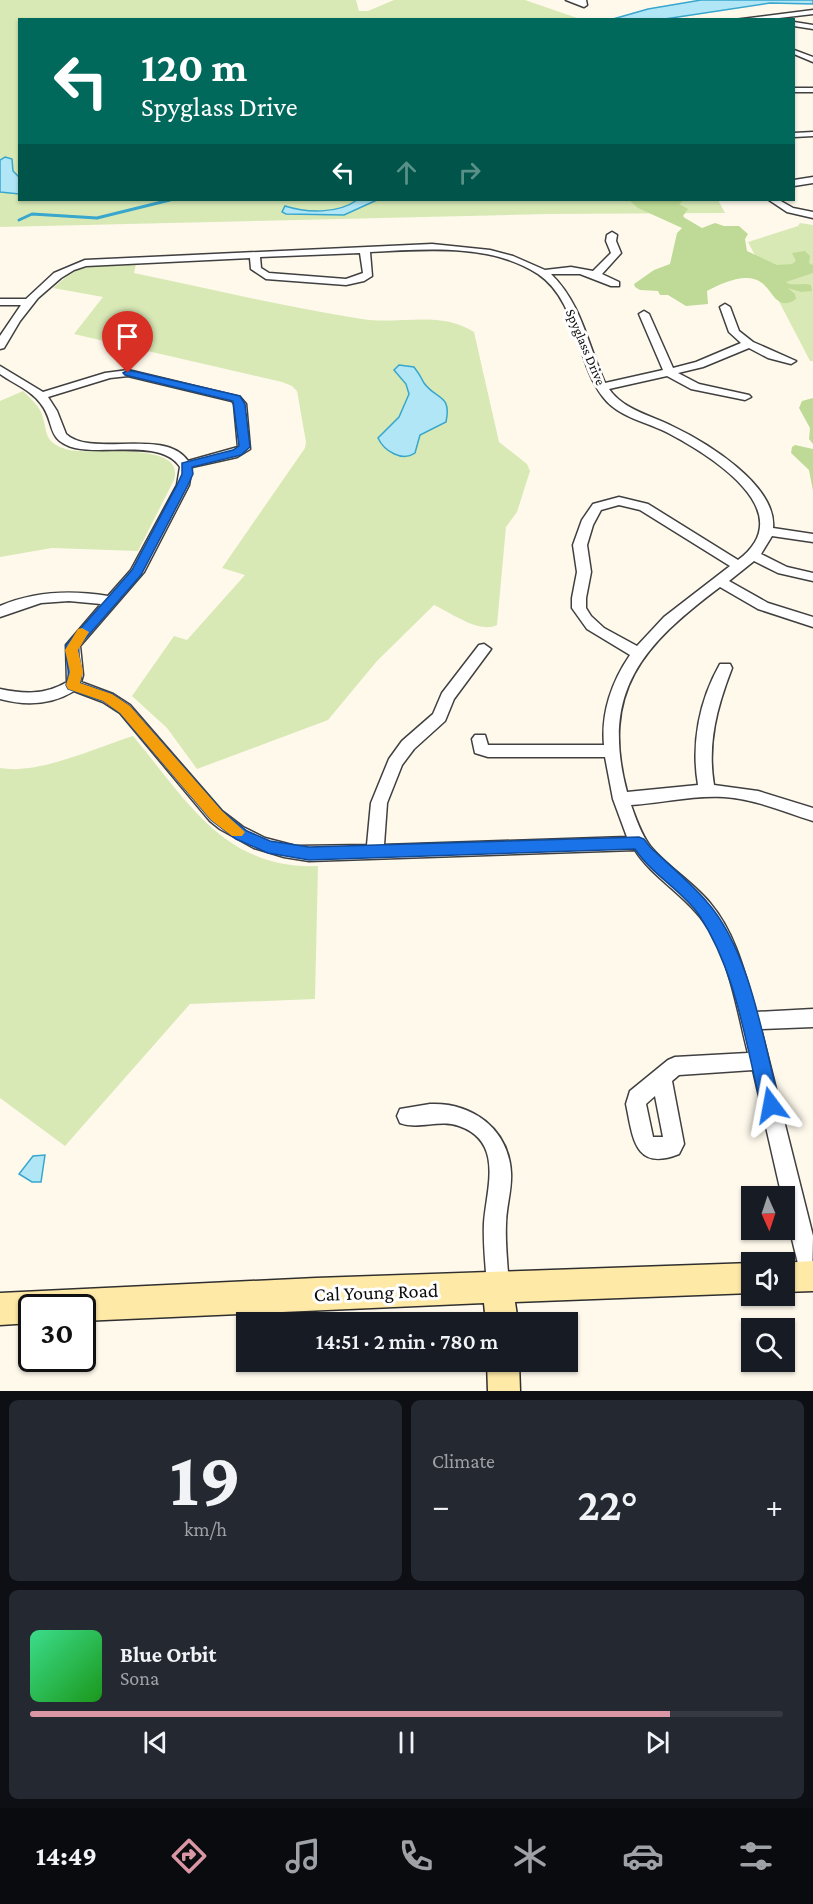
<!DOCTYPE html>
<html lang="en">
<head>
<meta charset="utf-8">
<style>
	:root { --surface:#171b24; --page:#242831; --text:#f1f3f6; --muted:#9ea1a6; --line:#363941; --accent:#da96a5 }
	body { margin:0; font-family:"Crimson Pro",serif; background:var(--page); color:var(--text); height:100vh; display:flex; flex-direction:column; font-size:22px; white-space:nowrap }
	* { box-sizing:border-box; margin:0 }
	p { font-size:20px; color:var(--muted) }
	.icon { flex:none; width:33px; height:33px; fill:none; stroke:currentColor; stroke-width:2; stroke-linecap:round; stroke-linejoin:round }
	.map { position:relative; height:1391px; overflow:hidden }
	.sheet { display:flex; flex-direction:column; gap:9px; padding:9px; background:#0d0f14; flex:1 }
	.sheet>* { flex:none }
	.top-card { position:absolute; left:18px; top:18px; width:777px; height:183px; border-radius:0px; box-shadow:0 2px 4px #0004; background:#00695c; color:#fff; overflow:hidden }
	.needle { width:39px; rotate:177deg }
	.tools { position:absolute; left:741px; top:1186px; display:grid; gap:12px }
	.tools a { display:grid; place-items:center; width:54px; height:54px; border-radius:0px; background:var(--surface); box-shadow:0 2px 4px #0004; font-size:30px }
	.speed { position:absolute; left:18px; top:1294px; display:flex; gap:12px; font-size:30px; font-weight:700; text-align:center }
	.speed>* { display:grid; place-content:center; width:78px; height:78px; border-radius:50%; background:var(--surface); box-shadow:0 2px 4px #0004; line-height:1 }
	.speed .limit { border:3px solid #111; border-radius:9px; background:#fff; color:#111 }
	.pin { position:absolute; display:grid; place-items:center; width:51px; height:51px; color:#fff; margin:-62px -26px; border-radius:50% 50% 50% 0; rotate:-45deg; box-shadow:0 0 6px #0007 }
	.pin .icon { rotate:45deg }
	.me { position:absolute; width:66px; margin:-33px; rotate:347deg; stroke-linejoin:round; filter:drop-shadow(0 0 4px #0008) }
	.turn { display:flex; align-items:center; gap:21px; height:126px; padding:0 24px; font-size:27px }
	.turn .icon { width:78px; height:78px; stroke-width:2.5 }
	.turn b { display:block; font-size:42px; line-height:51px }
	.lanes { display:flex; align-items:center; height:57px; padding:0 24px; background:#0003; justify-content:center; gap:30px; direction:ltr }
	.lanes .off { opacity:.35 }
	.big { font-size:45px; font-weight:600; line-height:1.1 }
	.sheet .tile { flex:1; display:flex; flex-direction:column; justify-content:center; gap:9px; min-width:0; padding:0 21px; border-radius:9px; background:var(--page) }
	.sheet .dial { align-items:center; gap:0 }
	.dial b { font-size:78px; line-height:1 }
	.song { display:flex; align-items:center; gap:18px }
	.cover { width:72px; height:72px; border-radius:9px; background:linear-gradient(135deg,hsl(150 70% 55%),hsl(120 70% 35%)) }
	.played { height:6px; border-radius:3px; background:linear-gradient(90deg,var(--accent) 85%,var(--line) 85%) }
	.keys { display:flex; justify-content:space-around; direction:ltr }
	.heat { display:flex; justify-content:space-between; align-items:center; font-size:33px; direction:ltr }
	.sheet .tiles { flex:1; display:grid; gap:9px; grid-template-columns:1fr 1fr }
	.tile:last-child { grid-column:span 2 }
	.trip { position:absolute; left:236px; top:1312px; width:342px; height:60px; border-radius:0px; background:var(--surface); box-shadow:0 2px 4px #0004; font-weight:600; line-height:60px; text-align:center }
	.tabs { display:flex; height:96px; justify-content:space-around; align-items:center; background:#090b0e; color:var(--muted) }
	.tabs .icon { width:42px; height:42px }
	.tabs .selected { color:var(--accent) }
	.tabs b { font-size:27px; color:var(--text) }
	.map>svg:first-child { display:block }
	.green { fill:#d8e9b6 }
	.forest { fill:#beda96 }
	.water { fill:#b1e6f6; stroke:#38a6cd; stroke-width:1.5 }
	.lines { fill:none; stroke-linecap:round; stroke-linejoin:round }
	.stream { stroke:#38a6cd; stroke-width:3 }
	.street-casing { stroke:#404040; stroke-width:3 }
	.secondary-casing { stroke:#2f2f2f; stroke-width:3 }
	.street { fill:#fff; fill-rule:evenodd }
	.secondary { fill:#ffe9a7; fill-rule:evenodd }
	.route { fill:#1a73e8; stroke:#114b97; stroke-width:1.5 }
	.slow { fill:#f59e0b }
	.labels { text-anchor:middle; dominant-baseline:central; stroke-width:6; stroke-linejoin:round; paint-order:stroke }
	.far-street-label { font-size:14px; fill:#0d0d0d; stroke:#fff }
	.near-street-label { font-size:20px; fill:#0d0d0d; stroke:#fff }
</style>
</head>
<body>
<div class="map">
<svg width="813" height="1391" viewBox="0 0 813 1391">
	<rect width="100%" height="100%" fill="#fff9ec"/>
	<path class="green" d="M0,0h356l3,11h9l26,-11h131l55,19 -560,1v180h698l7,13 -178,1 -547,13z
		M800,223l13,2v136h-3l-62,-119 50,-16z
		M103,264h33l-2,9c76,16 152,34 228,46 37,6 78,-9 112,13l25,110 28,22 3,7 -13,41 -11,15 -9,98c-17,9 -46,-12 -63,-20l-57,56 -49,59 -131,49 -30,-41 -35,-32 42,-60 13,4 58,-65 -23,-7 83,-120 1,-6 -9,-51 -5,-5 -10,-4 -208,-48 29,-37 -50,-9 21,-18z
		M23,391c7,7 14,13 18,21 8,20 0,30 28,38 21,5 118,-10 105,30l-36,71 -86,-3 -52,9v-156z
		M133,736c53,63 91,134 185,130l-3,133 -125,5 -125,142 -65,-48v-330c38,7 95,-20 133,-32z"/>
	<path class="forest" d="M629,200h55l-5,4 9,5 -5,7 2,2 17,10 13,-5 9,3h15l9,8 -3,5 2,12 30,14 15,-1 4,-3 -4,-8 13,-2 5,5 -1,7 4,2v8l-27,9c5,5 17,0 25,3l1,6 -11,1 -13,-4 7,6 1,5c-19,13 -23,-8 -34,-16 -14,-12 -41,0 -55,8l1,13 -22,2 -18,-11h-8l-2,-4 -18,-1 -5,-3 -1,-3 20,-14 16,-6 7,-31 5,-5 -44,-20z
		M813,398v46l-4,-5 1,-11 -11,-20 3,-7z
		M795,445l18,4v42l-4,-21 -18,-17 1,-6z"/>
	<path class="water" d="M701,0h112v4l-43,-1 -105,16h-52l35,-10z
		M5,157l7,2 1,12 6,6v17l-19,-2v-32z
		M357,200h20l-33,15 -58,-1 -4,-2 3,-6c22,7 53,8 72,-6z
		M399,365l15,2c4,5 7,10 10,16 12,17 28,11 22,39l-26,13 -5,18c-13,9 -31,-2 -37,-15l21,-21 10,-23 -3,-10 -12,-14z
		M45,1155l-4,27h-9l-13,-8 14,-18z"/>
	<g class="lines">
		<path class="stream" d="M19,220l13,-6 65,4 73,-18"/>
		<defs>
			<path id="street" d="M566,0h20l1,5 -3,2z
				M813,10v4l-52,6h-27z
				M794,22l19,3v4l-19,-3z
				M794,50l19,7v5l-19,-8z
				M794,88h19v4h-19z
				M813,132v4l-19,1v-4z
				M813,177v6l-19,3v-6z
				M769,200h10l14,8 20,4v6l-26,-6z
				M612,232l5,3 -1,6 5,12 -19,21 17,8v4h-8l-31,-12h-29c31,30 37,72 54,109l58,-13 -24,-56 5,-3 5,3 24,54 23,-6 45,-19 -12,-11 -9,-25 5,-3 5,3 9,24 14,11 43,19 -5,3 -23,-6 -19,-10 -46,19 -25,6 21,11 50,11 2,2 -6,3 -54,-11 -24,-13 -58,13c15,21 41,26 63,37 34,16 105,59 101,102l40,6v8l-41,-6 -11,18 26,13 26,6v8l-35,-8 -24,-12 -25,20 39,22 45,14v10l-55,-18 -38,-22c-77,58 -120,104 -93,205l71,-7c-7,-41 1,-84 22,-121h10l2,4c-15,39 -25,75 -18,117l44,6 55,17v13c-29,-9 -58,-22 -89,-24 -31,-2 -62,6 -93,8 5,14 10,29 19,41 17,21 43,36 60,57 26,31 35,71 46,109l57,-3v18l-52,2 52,207 -1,51 -8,-3 -3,-8 -17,-70v-9h-2l-29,-127 -74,5 -7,6 12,63 -5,10c-45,18 -46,-17 -53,-50l4,-13 38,-31 7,-3 73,-4c-12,-46 -19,-105 -52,-141 -19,-22 -46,-38 -61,-62l-326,11 -25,-4 -30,-9 -34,-19 -10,-8 -90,-108 -17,-11 -29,-11c-23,14 -48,15 -74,8v-10c24,5 45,6 67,-7l-1,-37 35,-41 -32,-3 -28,2 -41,14v-11c35,-15 71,-16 108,-10l23,-26 46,-85 3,-18c-18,-28 -75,-12 -105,-19 -30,-8 -19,-25 -34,-44 -10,-14 -27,-20 -41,-30v-8l43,26 62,-19 23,-3 112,27 6,7 4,45 -13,8 -45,10 -3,18 -45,87 -64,74 3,29 -2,7 32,12 17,11 92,106 21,16 22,11 31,8 71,-1 4,-42 18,-44 13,-18 31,-27 9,-21 37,-48 5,-1 7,5 -37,50 -9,22 -31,28 -12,16 -15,38 -3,42 243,-8 -14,-38 -8,-42h-117l-13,-4 -3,-14 3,-4h10l3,10h116c-3,-32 8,-64 26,-90l-43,-26 -15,-21v-10l5,-26 -4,-27 9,-25 11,-16 26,-7 29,7 90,56c64,-48 -27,-104 -68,-126 -22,-12 -51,-16 -67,-37 -28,-36 -24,-95 -65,-123 -47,-31 -114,-25 -168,-22l2,24 -8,5 -18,4 -80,-6 -15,-10 -1,-11 -164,8 -12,4 -13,8 -23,20 -18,23 -16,27 -4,1v-13l21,-31h-21v-6h26l28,-26 31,-13 347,-16 58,6 23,6 32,14 26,-3 22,4 18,-18 -5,-12 1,-6zM360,253l3,20 -17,6 -77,-6 -8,-5 -1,-11zM128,376l104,25 2,3 4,43 -50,14c-23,-34 -96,-3 -122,-27l-9,-23 -9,-14 62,-19zM619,505l21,5 90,56 -66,51 -27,29 -33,-18 -13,-12 -5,-8v-10l5,-26 -4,-27 6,-20 8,-15zM655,1096l8,41h-10l-7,-33z
				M430,1104c42,-2 79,25 81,69 1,17 -5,34 -5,51 -1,21 2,43 3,64l-3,8 -8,3 -8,-3 -3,-8c-1,-21 -4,-43 -3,-65 2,-33 21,-81 -25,-97 -19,-7 -41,4 -59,-3l-3,-7 3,-7z"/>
			<path id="secondary" d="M813,1261v30l-29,1v-29h-3z
				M752,1263v30l-237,9 3,21h-32l-2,-20 -402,18v-13h-50v15l-32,2v-32l316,-15z
				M487,1362h32l1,29h-32z"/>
		</defs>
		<use href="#street" class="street-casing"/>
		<use href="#secondary" class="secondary-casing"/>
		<use href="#street" class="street"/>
		<use href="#secondary" class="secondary"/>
	</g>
	<path class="route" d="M128,370l112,26 5,8 5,43 -9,8 -49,12 1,7 -5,11 -47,90 -62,71c-2,13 6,25 1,37l32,11 18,12 92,105 25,20 23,10 39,6 330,-10 5,2 6,8c19,18 40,35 57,55 43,48 57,142 73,203l-3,6 -6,3 -7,-3 -3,-6c-16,-64 -25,-134 -62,-190 -17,-25 -47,-40 -64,-66l-326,11 -41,-7 -32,-14 -25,-19 -91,-107 -17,-12 -35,-12 -2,-4c6,-15 -2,-24 0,-40l66,-75 45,-85 5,-11v-11l51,-13 6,-4 -6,-45 -108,-26 -2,-2z"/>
	<path class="slow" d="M82,628l7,4 -11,18 5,22 -3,11 32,11 18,12 92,105 23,21 -3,4h-10l-21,-16 -91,-107 -17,-12 -35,-12 -2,-4 4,-13 -5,-22 13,-21z"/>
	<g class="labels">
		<g class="far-street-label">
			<text transform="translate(586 347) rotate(67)">Spyglass Drive</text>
		</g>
		<g class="near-street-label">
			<text transform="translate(376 1292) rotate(-2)">Cal Young Road</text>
		</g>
	</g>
</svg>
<div class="tools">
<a><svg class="needle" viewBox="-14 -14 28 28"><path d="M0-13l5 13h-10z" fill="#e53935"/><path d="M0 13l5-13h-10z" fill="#9ea1a6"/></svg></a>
<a><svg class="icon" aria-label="sound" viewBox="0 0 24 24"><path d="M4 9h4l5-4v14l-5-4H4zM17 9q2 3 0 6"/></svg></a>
<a><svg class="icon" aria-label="search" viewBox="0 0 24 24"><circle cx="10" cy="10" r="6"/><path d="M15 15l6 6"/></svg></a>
</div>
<div class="speed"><div class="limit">30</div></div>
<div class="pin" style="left:128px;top:373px;background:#d93025"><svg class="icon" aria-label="arrive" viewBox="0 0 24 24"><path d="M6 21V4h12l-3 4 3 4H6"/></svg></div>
<svg class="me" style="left:771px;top:1105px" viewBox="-20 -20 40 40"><path d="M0-17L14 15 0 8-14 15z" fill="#1a73e8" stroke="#fff" stroke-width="4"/></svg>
<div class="trip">14:51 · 2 min · 780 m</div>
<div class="top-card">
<div class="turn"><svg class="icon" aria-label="left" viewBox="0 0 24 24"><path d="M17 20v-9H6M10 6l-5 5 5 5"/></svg><div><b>120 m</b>Spyglass Drive</div></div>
<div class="lanes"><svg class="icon" aria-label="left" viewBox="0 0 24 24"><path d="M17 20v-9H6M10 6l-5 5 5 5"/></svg><svg class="icon off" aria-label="ahead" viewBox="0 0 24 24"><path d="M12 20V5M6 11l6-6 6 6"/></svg><svg class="icon off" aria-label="right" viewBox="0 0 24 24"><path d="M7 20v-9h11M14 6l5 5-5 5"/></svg></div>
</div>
</div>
<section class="sheet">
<div class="tiles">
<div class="tile dial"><b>19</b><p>km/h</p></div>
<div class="tile"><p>Climate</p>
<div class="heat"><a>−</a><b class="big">22°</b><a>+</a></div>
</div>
<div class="tile">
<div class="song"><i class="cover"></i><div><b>Blue Orbit</b><p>Sona</p></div></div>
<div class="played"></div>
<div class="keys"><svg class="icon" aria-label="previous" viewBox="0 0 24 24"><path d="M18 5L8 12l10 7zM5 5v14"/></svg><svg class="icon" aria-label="pause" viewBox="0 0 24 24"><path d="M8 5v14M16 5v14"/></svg><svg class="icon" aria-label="next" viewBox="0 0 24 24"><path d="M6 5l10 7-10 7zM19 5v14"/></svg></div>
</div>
</div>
</section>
<nav class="tabs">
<b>14:49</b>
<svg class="icon selected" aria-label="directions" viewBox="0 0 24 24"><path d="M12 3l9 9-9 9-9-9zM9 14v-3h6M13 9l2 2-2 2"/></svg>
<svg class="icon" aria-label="music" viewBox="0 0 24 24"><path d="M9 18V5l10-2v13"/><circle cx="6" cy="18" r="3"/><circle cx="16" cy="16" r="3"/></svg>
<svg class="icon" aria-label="phone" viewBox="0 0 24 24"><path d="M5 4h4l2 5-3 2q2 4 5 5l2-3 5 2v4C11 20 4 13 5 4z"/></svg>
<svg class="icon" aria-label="climate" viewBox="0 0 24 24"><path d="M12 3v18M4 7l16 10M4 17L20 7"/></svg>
<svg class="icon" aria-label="car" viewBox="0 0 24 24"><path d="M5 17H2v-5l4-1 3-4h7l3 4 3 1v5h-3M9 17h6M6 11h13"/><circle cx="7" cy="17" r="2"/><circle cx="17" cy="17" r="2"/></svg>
<svg class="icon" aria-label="filters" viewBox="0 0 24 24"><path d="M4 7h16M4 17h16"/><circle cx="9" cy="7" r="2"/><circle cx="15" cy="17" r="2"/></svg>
</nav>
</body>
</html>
